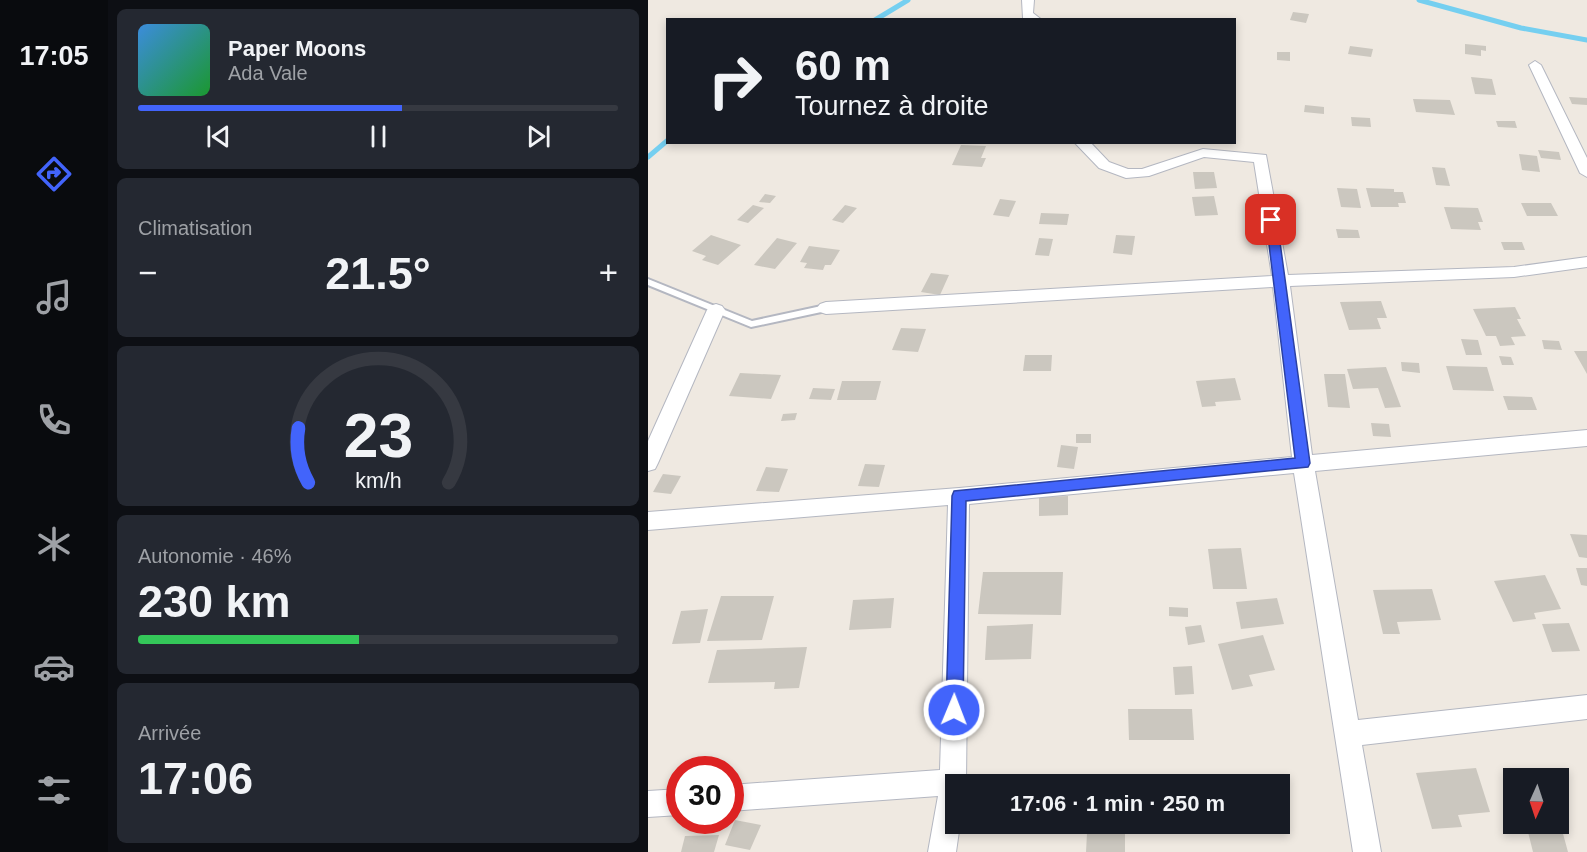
<!DOCTYPE html>
<html lang="fr">
<head>
<meta charset="utf-8">
<style>
	:root { --surface:#171b24; --page:#242831; --text:#f1f3f6; --muted:#9ea1a6; --line:#363941; --accent:#4264fb }
	body { margin:0; font-family:Arial,sans-serif; background:var(--page); color:var(--text); height:100vh; display:flex; flex-direction:column; font-size:22px; white-space:nowrap }
	* { box-sizing:border-box; margin:0 }
	p { font-size:20px; color:var(--muted) }
	.icon { flex:none; width:33px; height:33px; fill:none; stroke:currentColor; stroke-width:2; stroke-linecap:round; stroke-linejoin:round }
	.map { position:relative; flex:1; overflow:hidden }
	.panel { display:flex; flex-direction:column; gap:9px; padding:9px; background:#0d0f14; width:540px }
	.panel>* { flex:none }
	.top-card { position:absolute; left:18px; top:18px; width:570px; height:126px; border-radius:0px; box-shadow:0 3px 9px #0003; background:#171b24; color:var(--text); overflow:hidden }
	.needle { width:39px; rotate:183deg }
	.buttons { position:absolute; left:855px; top:768px; display:grid; gap:12px }
	.buttons a { display:grid; place-items:center; width:66px; height:66px; border-radius:0px; background:var(--surface); box-shadow:0 3px 9px #0003; font-size:30px }
	.speed { position:absolute; left:18px; top:756px; display:flex; gap:12px; font-size:30px; font-weight:700; text-align:center }
	.speed>* { display:grid; place-content:center; width:78px; height:78px; border-radius:50%; background:var(--surface); box-shadow:0 3px 9px #0003; line-height:1 }
	.speed .limit { border:9px solid #d22; background:#fff; color:#111 }
	.pin { position:absolute; display:grid; place-items:center; width:51px; height:51px; color:#fff; margin:-26px; border-radius:12px; box-shadow:0 3px 9px #0006 }
	.me { position:absolute; width:66px; margin:-33px; rotate:1deg; stroke-linejoin:round; filter:drop-shadow(0 0 4px #0008) }
	.turn { display:flex; align-items:center; gap:21px; height:126px; padding:0 30px; font-size:27px }
	.turn .icon { width:78px; height:78px; stroke-width:2.5 }
	.turn b { display:block; font-size:42px; line-height:51px }
	.big { font-size:45px; font-weight:800; line-height:1.1 }
	.panel .card { flex:1; display:flex; flex-direction:column; justify-content:center; gap:9px; min-width:0; padding:0 21px; border-radius:9px; background:var(--page) }
	.panel .dial { align-items:center; gap:0 }
	.dial svg { height:156px; overflow:visible; fill:none; stroke:var(--line); stroke-width:7; stroke-linecap:round; text-anchor:middle }
	.dial text { fill:var(--text); stroke:none }
	.song { display:flex; align-items:center; gap:18px }
	.cover { width:72px; height:72px; border-radius:9px; background:linear-gradient(135deg,hsl(210 70% 55%),hsl(130 70% 35%)) }
	.played { height:6px; border-radius:3px; background:linear-gradient(90deg,var(--accent) 55%,var(--line) 55%) }
	.keys { display:flex; justify-content:space-around; direction:ltr }
	.heat { display:flex; justify-content:space-between; align-items:center; font-size:33px; direction:ltr }
	.charge { height:9px; border-radius:4px; background:linear-gradient(90deg,#34c759 46%,var(--line) 0) }
	.trip { position:absolute; left:297px; top:774px; width:345px; height:60px; border-radius:0px; background:var(--surface); box-shadow:0 3px 9px #0003; font-weight:800; line-height:60px; text-align:center }
	main { display:flex; flex:1; min-height:0 }
	.menu { display:flex; flex-direction:column; width:108px; justify-content:space-around; align-items:center; background:#090b0e; color:var(--muted) }
	.menu .icon { width:42px; height:42px }
	.menu .selected { color:var(--accent) }
	.menu b { font-size:27px; color:var(--text) }
	.map>svg:first-child { display:block }
	.lines { fill:none; stroke-linecap:round; stroke-linejoin:round }
	.stream { stroke:#75cff0; stroke-width:5 }
	.building { fill:#cbc7bf }
	.lane-casing { stroke:#b4b7c1; stroke-width:4 }
	.street-casing { stroke:#b4b7c1; stroke-width:2 }
	.lane { fill:#fff; fill-rule:evenodd }
	.street { fill:#fff; fill-rule:evenodd }
	.route { fill:#4264fb; stroke:#2b41a3; stroke-width:1.5 }
</style>
</head>
<body>
<main>
<nav class="menu">
<b>17:05</b>
<svg class="icon selected" aria-label="directions" viewBox="0 0 24 24"><path d="M12 3l9 9-9 9-9-9zM9 14v-3h6M13 9l2 2-2 2"/></svg>
<svg class="icon" aria-label="music" viewBox="0 0 24 24"><path d="M9 18V5l10-2v13"/><circle cx="6" cy="18" r="3"/><circle cx="16" cy="16" r="3"/></svg>
<svg class="icon" aria-label="phone" viewBox="0 0 24 24"><path d="M5 4h4l2 5-3 2q2 4 5 5l2-3 5 2v4C11 20 4 13 5 4z"/></svg>
<svg class="icon" aria-label="climate" viewBox="0 0 24 24"><path d="M12 3v18M4 7l16 10M4 17L20 7"/></svg>
<svg class="icon" aria-label="car" viewBox="0 0 24 24"><path d="M5 17H2v-5l4-1 3-4h7l3 4 3 1v5h-3M9 17h6M6 11h13"/><circle cx="7" cy="17" r="2"/><circle cx="17" cy="17" r="2"/></svg>
<svg class="icon" aria-label="filters" viewBox="0 0 24 24"><path d="M4 7h16M4 17h16"/><circle cx="9" cy="7" r="2"/><circle cx="15" cy="17" r="2"/></svg>
</nav>
<section class="panel">
<div class="card">
<div class="song"><i class="cover"></i><div><b>Paper Moons</b><p>Ada Vale</p></div></div>
<div class="played"></div>
<div class="keys"><svg class="icon" aria-label="previous" viewBox="0 0 24 24"><path d="M18 5L8 12l10 7zM5 5v14"/></svg><svg class="icon" aria-label="pause" viewBox="0 0 24 24"><path d="M8 5v14M16 5v14"/></svg><svg class="icon" aria-label="next" viewBox="0 0 24 24"><path d="M6 5l10 7-10 7zM19 5v14"/></svg></div>
</div>
<div class="card"><p>Climatisation</p>
<div class="heat"><a>−</a><b class="big">21.5°</b><a>+</a></div>
</div>
<div class="card dial"><svg viewBox="0 0 100 80">
<path d="M14 69A42 42 0 1 1 86 69"/>
<path d="M14 69A42 42 0 0 1 9 41" stroke="#4264fb"/>
<text x="50" y="56" font-size="32" font-weight="700">23</text>
<text x="50" y="72" font-size="11">km/h</text>
</svg></div>
<div class="card"><p>Autonomie · 46%</p><b class="big">230 km</b><div class="charge"></div></div>
<div class="card"><p>Arrivée</p><b class="big">17:06</b></div>
</section>
<div class="map">
<svg width="939" height="852" viewBox="0 0 939 852">
	<rect width="100%" height="100%" fill="#efe9e1"/>
	<g class="lines">
		<path class="stream" d="M771,0l102,28 66,12
			M227,20l33,-20
			M0,157l20,-17"/>
	</g>
	<path class="building" d="M645,12l16,2 -3,9 -16,-3z
		M817,44l21,2v5l-5,-1v6l-16,-2z
		M702,46l23,3 -2,8 -23,-3z
		M629,52h13v9l-13,-1z
		M823,77l21,2 4,16 -21,-1z
		M921,97l18,1v7l-15,-1z
		M765,99l37,1 5,15 -39,-3z
		M657,105l19,2v7l-20,-2z
		M703,117l19,1 1,9 -19,-1z
		M848,121h19l2,7 -19,-1z
		M313,145l25,1 -5,12h5l-4,9 -30,-2z
		M890,150l21,2 2,8 -20,-2z
		M871,154l18,2 3,16 -18,-2z
		M784,167l13,1 5,18 -14,-1z
		M545,172h21l3,16 -22,1z
		M689,188l20,1 4,19 -20,-1z
		M718,188l28,1v3h9l3,11h-8l1,4h-28z
		M117,194l11,2 -6,7 -11,-1z
		M566,196l4,19 -23,1 -3,-19z
		M352,199l16,2 -7,16 -16,-2z
		M873,203h30l7,13h-31z
		M105,205l11,3 -16,15 -11,-3z
		M197,205l12,3 -14,15 -11,-3z
		M796,207l34,1 5,14h-5l3,8 -30,-1z
		M393,213l28,1 -2,11 -28,-1z
		M688,229l22,1 2,8h-22z
		M63,235l30,10 -23,20 -16,-5 4,-4 -14,-5z
		M468,235l19,1 -3,19 -19,-2z
		M129,238l20,5 -22,26 -21,-4z
		M391,238l14,1 -4,17 -14,-1z
		M853,242h21l3,8h-21z
		M161,246l31,4 -9,15h-6l-2,5 -19,-2 3,-5 -7,-1z
		M283,273l18,2 -9,20 -19,-3z
		M733,301l6,17h-10l4,11 -32,1 -9,-28z
		M867,307l6,12h-4l9,17 -15,1 4,8 -15,1 -4,-10h-10l-13,-27z
		M253,328l25,1 -8,23 -26,-2z
		M813,339l17,1 4,15h-16z
		M894,340l17,1 3,9 -18,-1z
		M926,351h13v23z
		M377,355h27l-1,16h-28z
		M851,356l12,1 3,8h-12z
		M753,362l18,1 1,10 -18,-2z
		M798,366l41,1 7,24 -41,-1z
		M738,367l15,40 -16,1 -7,-20 -25,1 -6,-20z
		M92,373l41,2 -10,24 -42,-3z
		M676,374h21l5,34 -22,-1z
		M587,378l6,22 -26,2 1,4 -14,1 -6,-26z
		M194,381h39l-5,19h-39z
		M165,388l22,1 -4,11 -22,-1z
		M855,396l29,1 5,13h-29z
		M149,413l-2,7 -14,1 2,-7z
		M723,423l18,1 2,13 -18,-1z
		M428,434h15v9h-15z
		M413,445l17,2 -4,22 -17,-2z
		M217,464l20,1 -6,22 -21,-1z
		M118,467l22,2 -9,23 -23,-1z
		M15,474l18,2 -10,18 -18,-2z
		M420,496v19l-29,1v-19z
		M922,534l17,1v23l-8,-1z
		M593,548l6,41h-34l-5,-40z
		M928,568h11v18l-6,-1z
		M335,572h80l-2,43 -83,-1z
		M897,575l16,34 -27,4 2,6 -23,3 -19,-41z
		M784,589l9,31 -44,2 3,12h-17l-10,-44z
		M73,596h53l-12,44 -55,1z
		M246,598l-3,30 -42,2 4,-30z
		M629,598l7,26 -43,5 -5,-27z
		M521,607l19,1v9l-19,-1z
		M60,609l-8,34 -28,1 9,-33z
		M921,623l11,28 -28,1 -10,-28z
		M385,624l-2,35 -46,1 2,-34z
		M553,625l4,17 -17,3 -3,-18z
		M615,635l12,35 -26,5 4,11 -21,4 -14,-46z
		M159,647l-8,41 -25,1 1,-7 -67,1 9,-33z
		M544,666l2,28 -19,1 -2,-28z
		M480,709h64l2,31h-65z
		M828,768l14,44 -32,3 4,12 -30,2 -16,-56z
		M911,819l9,33h-35l-7,-28h32z
		M87,820l26,5 -11,25 -25,-5z
		M439,833l38,1v18h-39z
		M71,835l-5,17h-33l4,-16z"/>
	<g class="lines">
		<defs>
			<path id="lane" d="M0,279l104,42 74,-16 5,3 -5,3 -75,16 -103,-42z"/>
			<path id="street" d="M374,0h12l-1,13 9,7 -19,-2z
				M887,61l6,4 46,93v19l-7,-4 -51,-108z
				M426,142h16l19,20 19,7h14l61,-20 63,6 22,120 226,-8 73,-10v10l-73,10 -224,9 22,169 275,-25v16l-272,25 43,249 229,-25v24l-225,26 19,107h-28l-59,-379 -325,31 -3,278v2h-10v40h4l-4,28h-28l10,-56 -208,15v-26l210,-15 8,-265 -300,25v-18l311,-24 333,-31 -19,-170 -447,27 -6,-2 -3,-4 3,-4 6,-2 446,-26 -18,-114 -50,-5 -55,19 -23,2 -27,-10z
				M68,304l6,2 3,4 -67,153 -3,6 -7,2v-30l59,-131 3,-4z
				M32,789v26l-32,2v-26z"/>
		</defs>
		<use href="#lane" class="lane-casing"/>
		<use href="#street" class="street-casing"/>
		<use href="#lane" class="lane"/>
		<use href="#street" class="street"/>
	</g>
	<path class="route" d="M623,216l6,4 33,243 -2,4 -342,34 -3,209 -2,6 -7,3 -6,-3 -2,-6 6,-214 2,-5 341,-33 -29,-238z"/>
</svg>
<div class="buttons">
<a><svg class="needle" viewBox="-14 -14 28 28"><path d="M0-13l5 13h-10z" fill="#e53935"/><path d="M0 13l5-13h-10z" fill="#9ea1a6"/></svg></a>
</div>
<div class="speed"><div class="limit">30</div></div>
<div class="pin" style="left:623px;top:220px;background:#d93025"><svg class="icon" aria-label="arrive" viewBox="0 0 24 24"><path d="M6 21V4h12l-3 4 3 4H6"/></svg></div>
<svg class="me" style="left:306px;top:710px" viewBox="-20 -20 40 40"><circle r="17" fill="#4264fb" stroke="#fff" stroke-width="3"/><path d="M0-11L8 9 0 5-8 9z" fill="#fff"/></svg>
<div class="trip">17:06 · 1 min · 250 m</div>
<div class="top-card">
<div class="turn"><svg class="icon" aria-label="right" viewBox="0 0 24 24"><path d="M7 20v-9h11M14 6l5 5-5 5"/></svg><div><b>60 m</b>Tournez à droite</div></div>
</div>
</div>
</main>
</body>
</html>
